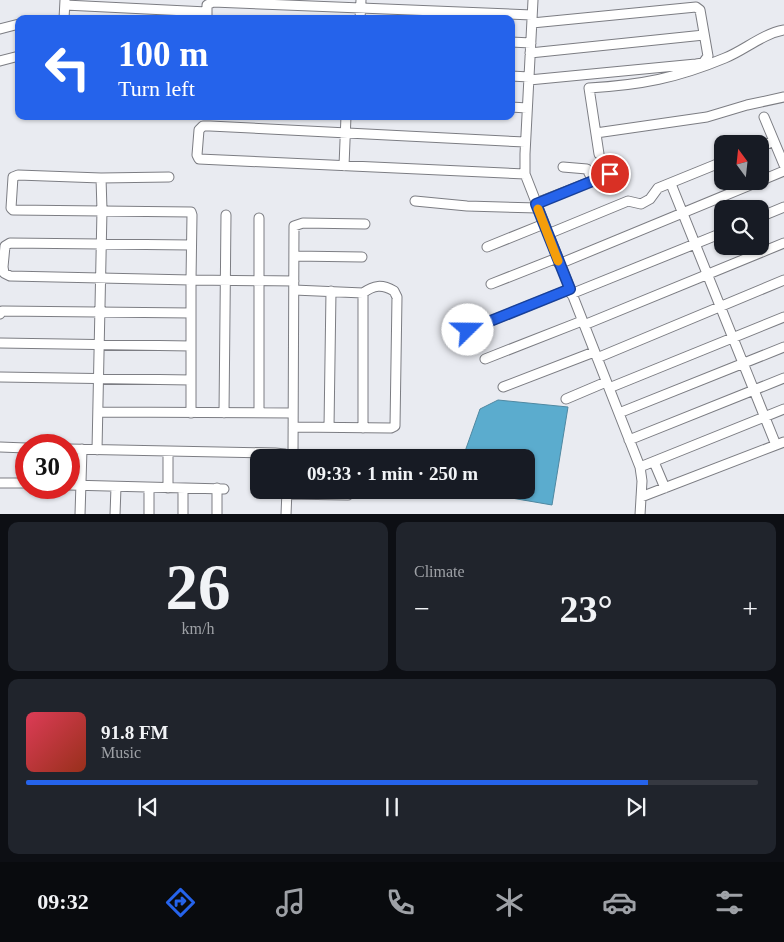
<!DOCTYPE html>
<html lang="en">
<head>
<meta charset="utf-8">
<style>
	:root { --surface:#171b24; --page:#20242c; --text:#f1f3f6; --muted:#9ea1a6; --line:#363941; --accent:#2563eb }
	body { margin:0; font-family:Georgia,serif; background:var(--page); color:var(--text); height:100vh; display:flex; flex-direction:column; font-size:19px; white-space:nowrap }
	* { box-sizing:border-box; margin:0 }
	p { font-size:16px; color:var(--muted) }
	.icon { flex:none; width:28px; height:28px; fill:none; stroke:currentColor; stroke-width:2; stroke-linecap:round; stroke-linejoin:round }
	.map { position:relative; height:514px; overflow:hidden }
	.drawer { display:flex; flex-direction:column; gap:8px; padding:8px; background:#0d0f14; flex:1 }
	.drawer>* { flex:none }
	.guide { position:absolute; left:15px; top:15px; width:500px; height:105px; border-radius:10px; box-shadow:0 1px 4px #0004; background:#2563eb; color:#fff; overflow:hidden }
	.needle { width:32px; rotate:345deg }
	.controls { position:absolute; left:714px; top:135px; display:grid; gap:10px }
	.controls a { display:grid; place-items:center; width:55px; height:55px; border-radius:10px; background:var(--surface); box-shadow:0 1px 4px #0004; font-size:25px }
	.speed { position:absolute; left:15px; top:434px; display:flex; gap:10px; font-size:25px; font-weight:700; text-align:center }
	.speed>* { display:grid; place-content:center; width:65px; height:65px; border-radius:50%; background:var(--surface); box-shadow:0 1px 4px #0004; line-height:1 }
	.speed .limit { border:8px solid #d22; background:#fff; color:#111 }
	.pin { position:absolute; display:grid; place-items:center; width:42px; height:42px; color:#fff; margin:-21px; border:2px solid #fff; border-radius:50%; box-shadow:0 1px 5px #0007 }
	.me { position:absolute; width:55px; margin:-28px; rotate:68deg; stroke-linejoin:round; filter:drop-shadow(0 0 4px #0008) }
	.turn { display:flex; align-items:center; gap:18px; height:105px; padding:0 20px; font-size:22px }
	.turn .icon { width:65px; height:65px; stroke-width:2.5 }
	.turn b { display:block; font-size:35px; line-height:42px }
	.big { font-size:38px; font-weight:700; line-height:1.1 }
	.drawer .card { flex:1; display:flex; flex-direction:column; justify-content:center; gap:8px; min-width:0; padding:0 18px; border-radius:10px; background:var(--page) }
	.drawer .dial { align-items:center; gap:0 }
	.dial b { font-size:65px; line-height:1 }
	.song { display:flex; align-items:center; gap:15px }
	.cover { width:60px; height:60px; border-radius:8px; background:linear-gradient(135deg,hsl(350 70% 55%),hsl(10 70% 35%)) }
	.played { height:5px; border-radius:2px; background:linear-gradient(90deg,var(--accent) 85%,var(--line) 85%) }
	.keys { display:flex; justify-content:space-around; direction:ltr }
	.heat { display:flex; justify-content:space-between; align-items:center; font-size:28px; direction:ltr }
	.drawer .tiles { flex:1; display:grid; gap:8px; grid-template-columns:1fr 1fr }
	.card:last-child { grid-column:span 2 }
	.trip { position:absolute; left:250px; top:449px; width:285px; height:50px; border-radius:10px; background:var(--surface); box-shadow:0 1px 4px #0004; font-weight:700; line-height:50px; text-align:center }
	.tab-bar { display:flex; height:80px; justify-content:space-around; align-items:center; background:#090b0e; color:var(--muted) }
	.tab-bar .icon { width:35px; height:35px }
	.tab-bar .selected { color:var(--accent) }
	.tab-bar b { font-size:22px; color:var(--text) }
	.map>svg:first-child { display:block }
	.water { fill:#5bacce; stroke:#4f88a1 }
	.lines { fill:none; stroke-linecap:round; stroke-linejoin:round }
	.minor-casing { stroke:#7c7d83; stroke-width:11 }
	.minor { stroke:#fff; stroke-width:9 }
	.route-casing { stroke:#184099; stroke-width:12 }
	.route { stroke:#2563eb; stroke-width:9 }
	.slow { stroke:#f59e0b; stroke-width:9 }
</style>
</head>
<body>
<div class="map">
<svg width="784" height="515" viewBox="0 0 784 515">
	<rect width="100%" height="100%" fill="#e9ebf1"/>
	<path class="water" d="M498,400l70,7 -16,98 -87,-15h61v-32l-63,-1 17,-48z"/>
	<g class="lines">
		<defs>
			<path id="minor" d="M533,0l-8,154v20l115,293 2,14 -2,34
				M65,5l142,7
				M64,19l1,-19
				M207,19v-14l6,-3 319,13
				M360,19l1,-19
				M0,29l19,-5
				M511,42l20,1
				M530,53l174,-18
				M0,61l19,-5
				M511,76l18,1
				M529,80l167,-16 7,-1 5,-7 -8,-46 -4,-3 -164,16
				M511,107l16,1
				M764,117l20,48
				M596,133l111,-16 40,-12 37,-8
				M525,142l-315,-16h-7l-4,4 -2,25 2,4 326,15
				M760,147l14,-6
				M599,154l-10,-66c52,-3 88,-10 136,-30 20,-8 37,-24 59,-28
				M344,166l2,-50
				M563,167l24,2 6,12
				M169,177l-68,1 -83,-3 -5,2 -2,31 2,2 178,2 1,3 -1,65 -181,-4 -6,-3 -1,-6 2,-21 5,-3 181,2
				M671,184l105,261
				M415,201l52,5 71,2
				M536,203l74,-29
				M760,217l24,-10
				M548,234l80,-33 13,3 9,-5 8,-11 64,-26
				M487,247l57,-23
				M294,256l68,1
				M559,264l225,-93
				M491,284l66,-26
				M571,294l151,-61
				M0,314l2,-3 189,2
				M584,325l200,-82
				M468,330l102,-41
				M0,343l191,3
				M597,358l187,-78
				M485,359l97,-38
				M0,377l191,3v-100l103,1
				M191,380v33
				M503,387l91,-35
				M609,388l175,-71
				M566,399l40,-17
				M98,412l195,1
				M224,413l2,-198
				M259,413v-195
				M619,413l165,-66
				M293,427l98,1 4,-2 2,-129 -3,-6c-12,-7 -20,-6 -31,2l-69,-3
				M329,427l2,-136
				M363,428v-135
				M629,440l155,-62
				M0,447l26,1
				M69,449l206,4 10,1 2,4
				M97,450l5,-240 -1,-32
				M293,458l1,-232 9,-3 62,1
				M654,462l11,26
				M640,467l144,-58
				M0,483h26
				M69,485l155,4
				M168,488v-37
				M286,494l62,1
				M641,497l143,-55
				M80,515l2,-66
				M115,515l1,-28
				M149,515v-27
				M183,515v-27
				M217,515v-27
				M286,515l1,-25"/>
		</defs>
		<use href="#minor" class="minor-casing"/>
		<use href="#minor" class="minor"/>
	</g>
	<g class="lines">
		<defs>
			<path id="route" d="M468,330l102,-41 -34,-85 74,-30"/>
		</defs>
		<use href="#route" class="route-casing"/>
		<use href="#route" class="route"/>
		<path class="slow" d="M538,209l20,52"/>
	</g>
</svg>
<div class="controls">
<a><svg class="needle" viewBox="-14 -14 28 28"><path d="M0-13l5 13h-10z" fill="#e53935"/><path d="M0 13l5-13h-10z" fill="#9ea1a6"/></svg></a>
<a><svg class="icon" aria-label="search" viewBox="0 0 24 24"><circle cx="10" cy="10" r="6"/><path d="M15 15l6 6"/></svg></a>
</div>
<div class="speed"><div class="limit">30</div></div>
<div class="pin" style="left:610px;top:174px;background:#d93025"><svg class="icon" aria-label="arrive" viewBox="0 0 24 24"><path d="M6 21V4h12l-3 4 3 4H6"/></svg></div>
<svg class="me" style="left:468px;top:330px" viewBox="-20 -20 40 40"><circle r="19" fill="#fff"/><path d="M0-13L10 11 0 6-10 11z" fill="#2563eb"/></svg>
<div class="trip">09:33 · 1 min · 250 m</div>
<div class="guide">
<div class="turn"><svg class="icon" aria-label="left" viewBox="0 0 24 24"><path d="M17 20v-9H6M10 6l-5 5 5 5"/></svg><div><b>100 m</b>Turn left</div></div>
</div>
</div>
<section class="drawer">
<div class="tiles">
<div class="card dial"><b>26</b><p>km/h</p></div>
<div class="card"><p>Climate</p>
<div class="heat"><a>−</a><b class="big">23°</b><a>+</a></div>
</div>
<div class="card">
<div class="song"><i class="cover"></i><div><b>91.8 FM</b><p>Music</p></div></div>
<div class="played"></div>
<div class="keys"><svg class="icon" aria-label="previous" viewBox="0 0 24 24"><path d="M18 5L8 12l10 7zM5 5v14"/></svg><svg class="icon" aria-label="pause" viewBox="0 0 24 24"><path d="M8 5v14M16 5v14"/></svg><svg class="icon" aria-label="next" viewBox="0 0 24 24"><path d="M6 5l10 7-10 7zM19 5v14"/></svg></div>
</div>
</div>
</section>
<nav class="tab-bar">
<b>09:32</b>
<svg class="icon selected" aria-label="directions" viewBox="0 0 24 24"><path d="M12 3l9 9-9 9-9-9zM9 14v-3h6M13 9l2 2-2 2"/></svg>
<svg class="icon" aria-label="music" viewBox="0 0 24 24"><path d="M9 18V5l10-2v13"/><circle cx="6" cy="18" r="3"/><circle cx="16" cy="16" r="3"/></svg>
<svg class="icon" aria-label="phone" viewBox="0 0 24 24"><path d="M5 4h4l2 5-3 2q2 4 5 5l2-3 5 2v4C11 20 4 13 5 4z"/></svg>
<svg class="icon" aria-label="climate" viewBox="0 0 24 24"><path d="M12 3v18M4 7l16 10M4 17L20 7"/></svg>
<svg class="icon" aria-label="car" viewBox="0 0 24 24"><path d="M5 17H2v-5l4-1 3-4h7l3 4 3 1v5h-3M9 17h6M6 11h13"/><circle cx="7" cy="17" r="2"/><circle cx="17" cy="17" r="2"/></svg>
<svg class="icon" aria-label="filters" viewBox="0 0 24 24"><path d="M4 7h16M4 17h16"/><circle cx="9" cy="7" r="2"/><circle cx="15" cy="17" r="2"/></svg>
</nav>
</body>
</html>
